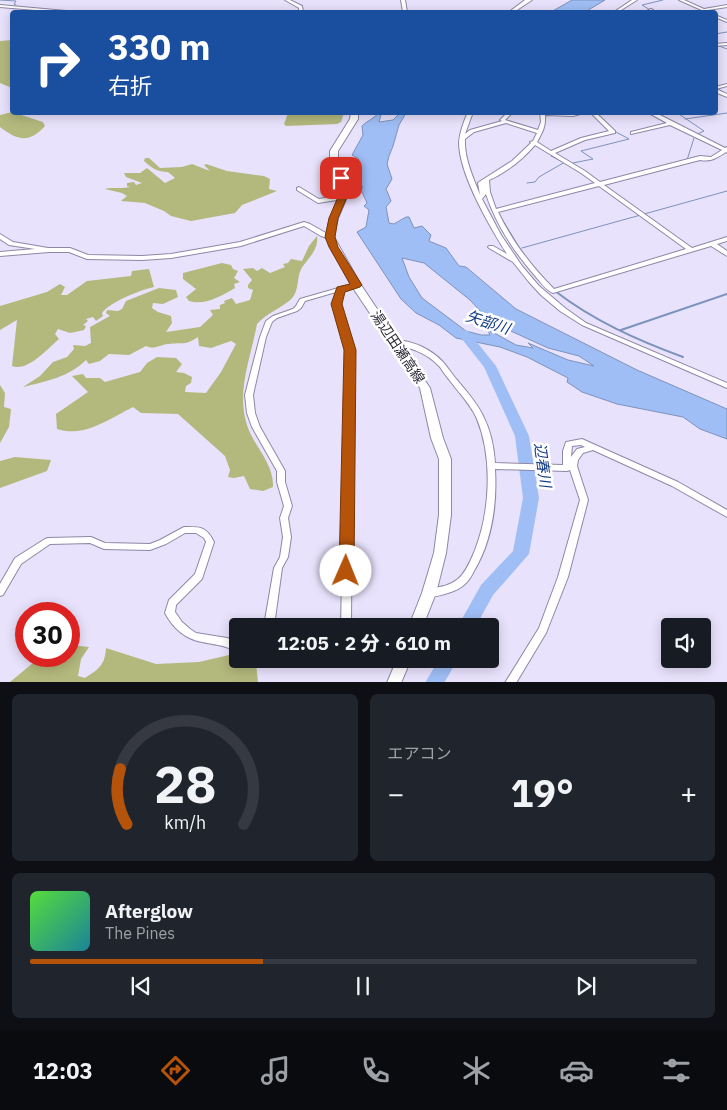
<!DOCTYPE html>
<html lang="ja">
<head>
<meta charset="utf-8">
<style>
	:root { --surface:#171b24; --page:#20242c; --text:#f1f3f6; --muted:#9ea1a6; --line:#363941; --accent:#b45309 }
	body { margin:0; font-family:"IBM Plex Sans","Noto Sans JP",sans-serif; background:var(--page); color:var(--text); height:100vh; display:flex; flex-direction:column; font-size:19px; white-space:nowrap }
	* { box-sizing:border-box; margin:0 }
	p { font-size:16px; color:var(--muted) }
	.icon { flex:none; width:28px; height:28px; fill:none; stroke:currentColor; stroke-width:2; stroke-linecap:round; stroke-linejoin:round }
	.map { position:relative; height:682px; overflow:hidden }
	.side { display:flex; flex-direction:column; gap:12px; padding:12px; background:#0d0f14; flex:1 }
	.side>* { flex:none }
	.top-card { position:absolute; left:10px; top:10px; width:708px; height:105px; border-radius:5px; box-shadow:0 2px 12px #0003; background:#1a4fa0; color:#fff; overflow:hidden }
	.tools { position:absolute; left:661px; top:618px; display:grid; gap:10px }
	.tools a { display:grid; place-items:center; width:50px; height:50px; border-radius:5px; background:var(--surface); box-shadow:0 2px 12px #0003; font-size:25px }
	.speed { position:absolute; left:15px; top:602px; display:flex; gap:10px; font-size:25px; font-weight:700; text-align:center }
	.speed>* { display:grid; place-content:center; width:65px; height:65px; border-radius:50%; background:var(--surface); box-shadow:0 2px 12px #0003; line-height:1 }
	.speed .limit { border:8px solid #d22; background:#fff; color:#111 }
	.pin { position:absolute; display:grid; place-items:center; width:42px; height:42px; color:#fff; margin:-21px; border-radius:10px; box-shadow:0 2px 8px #0006 }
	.me { position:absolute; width:55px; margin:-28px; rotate:1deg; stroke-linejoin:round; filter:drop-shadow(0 0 4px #0008) }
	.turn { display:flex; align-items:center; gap:18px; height:105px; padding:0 15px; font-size:22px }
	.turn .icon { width:65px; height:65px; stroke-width:2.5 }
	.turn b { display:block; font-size:35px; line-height:42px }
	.big { font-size:38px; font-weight:800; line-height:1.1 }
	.side .tile { flex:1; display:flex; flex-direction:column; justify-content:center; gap:8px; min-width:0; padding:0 18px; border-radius:8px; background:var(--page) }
	.side .dial { align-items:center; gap:0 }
	.dial svg { height:130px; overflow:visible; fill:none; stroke:var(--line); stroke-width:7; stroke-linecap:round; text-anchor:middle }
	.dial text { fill:var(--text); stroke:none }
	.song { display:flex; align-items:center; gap:15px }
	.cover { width:60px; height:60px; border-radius:8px; background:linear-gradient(135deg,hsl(110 70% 55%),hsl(190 70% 35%)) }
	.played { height:5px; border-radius:2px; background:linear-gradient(90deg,var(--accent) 35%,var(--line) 35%) }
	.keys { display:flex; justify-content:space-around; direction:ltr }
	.heat { display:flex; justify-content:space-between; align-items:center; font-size:28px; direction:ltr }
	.side .tiles { flex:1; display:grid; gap:12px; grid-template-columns:1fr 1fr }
	.tile:last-child { grid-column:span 2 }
	.trip { position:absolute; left:229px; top:618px; width:270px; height:50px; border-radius:5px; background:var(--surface); box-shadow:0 2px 12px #0003; font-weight:800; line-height:50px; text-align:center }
	.dock { display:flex; height:80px; justify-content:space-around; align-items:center; background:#090b0e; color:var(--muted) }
	.dock .icon { width:35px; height:35px }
	.dock .current { color:var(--accent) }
	.dock b { font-size:22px; color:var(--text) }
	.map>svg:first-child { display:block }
	.green { fill:#b3b87d }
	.water { fill:#9fbef5; stroke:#7d92bc; fill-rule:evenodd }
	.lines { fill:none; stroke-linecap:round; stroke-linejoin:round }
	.stream-far1 { stroke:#7d92bc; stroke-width:1 }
	.stream { stroke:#7d92bc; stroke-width:2 }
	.river { fill:#9fbef5; fill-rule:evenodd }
	.minor-casing { stroke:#8f87a6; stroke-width:2 }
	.tertiary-casing { stroke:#8f87a6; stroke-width:2 }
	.secondary-casing { stroke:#8f87a6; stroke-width:2 }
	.minor { fill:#fff; fill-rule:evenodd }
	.tertiary { fill:#fff; fill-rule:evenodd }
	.secondary { fill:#fff; fill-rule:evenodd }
	.route { fill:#b45309; stroke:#753606 }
	.labels { text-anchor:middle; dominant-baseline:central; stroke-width:5; stroke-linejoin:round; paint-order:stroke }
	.street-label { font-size:14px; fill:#2e2b38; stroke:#fff }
	.water-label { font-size:15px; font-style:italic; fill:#123986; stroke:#fff }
</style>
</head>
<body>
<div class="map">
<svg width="727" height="683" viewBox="0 0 727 683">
	<rect width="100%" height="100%" fill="#e8e2fc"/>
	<path class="green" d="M12,40v48l-12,-5v-42z
		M12,112l31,10 2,4c-16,18 -28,14 -45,1v-12z
		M288,113v-1l56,1 -3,9 -4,2 -51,2 -2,-2z
		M145,158h4l11,10 22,-1 10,-3 18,7 -6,-6 2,-1 21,7 37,5 6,3 -1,10 8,2 -35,14 -7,8 -44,8 -20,-5 -7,-5 -19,-8 -24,-2 6,-5 -5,-3 -17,-4c3,-2 17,0 25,-2l-3,-1v-3l7,-1 2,3 6,-2 -16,-6 -2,-4h16l7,-5 18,15 10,-5 -7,-6c-11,0 -16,-4 -24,-11z
		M317,236c2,12 -8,22 -14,30 -8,11 -2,26 -14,35 -11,9 -22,12 -32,23 -6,33 -21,67 -10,101 7,22 27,38 26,62l-10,4 -13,-2 -6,-13 -10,2 -6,-1 2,-7 -5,-14 -47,-42 -37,-1 -8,-6c-24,12 -49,31 -76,22l-1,-15 32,-22 -16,-16 11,-2 3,4h14l5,4 35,-10 7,-9 10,-6 19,1 6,6 -6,8 8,1 8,4 -1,6 -5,3 -1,6 21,1 15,-21 15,-28 -5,-3 -20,7 -12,-2 -1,-9c-13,9 -15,5 -30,7 -9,1 -13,6 -22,2l-17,9 -20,-1 -9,7 -11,3 -3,-4c-17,17 -39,21 -63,27l17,-11 13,-14 14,-5 7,-8 -1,-4 12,1 6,-3 -1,-16 20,-11 -4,-3 1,-3 11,1 4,-2 4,-8 33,-13 17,2 2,7 -15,7 -10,-1 -1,5 6,4 13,4 1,7 -6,9 34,-5 13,-12 -3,-5 10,-1v-4l5,-2 -1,-2 8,-3 4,6 14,-4 3,-10 -5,-2v-3l4,-5 -9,-11 10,-1 4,3 5,-3 8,5 15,-6 -2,-3 5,-1 3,-4 11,2 7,-15z
		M222,263l9,2 2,4 5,2 -4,7 6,4 -6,2 1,4c-14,8 -30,18 -46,13l-3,-4 10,-8 -13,-10v-6z
		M149,269l5,18c-14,3 -44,15 -52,26l1,3 -7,5 -3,-4 -7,2 2,2 -5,4 3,1 -2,4 -14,3 -12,-4 -3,5 4,5c-12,10 -31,33 -47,27l5,-46 -17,10v-24l47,-14 13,-8 5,3 -4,8h6l20,-14 44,-5 1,-5z
		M0,385l5,8 -1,14 7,2 -2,18 -9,16z
		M15,457l36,3 -4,11 -47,17v-27z
		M69,645l20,2 -8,12 -3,17 7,2c14,-9 20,-13 21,-30l50,16 43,-2 30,-7 8,1 1,3h12l6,5 2,18h-248l29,-24 30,-2z"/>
	<path class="water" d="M572,0h33l-20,12h-34z
		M379,112l2,3 -2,7 14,-2 7,-7h6l-7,12 -6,21 -4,10 -2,8 5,15 -6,10 5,12 -5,6 3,16 5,1 12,-7h3l5,11 8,-2 9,9 -2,6 17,7 13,18 7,1 50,42 121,61 90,39v30l-27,-10 -17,-12 -66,-13 -35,-12 -15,-10 1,-4 -41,-21 -27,-10 -44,-9 -17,-13 -23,-12 -15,-14 -44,-67 9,-5 3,-17 -5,-4 3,-3 -6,-13 2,-3 -8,-8 1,-15 3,-5 -7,-4 11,-20 -1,-9c6,-6 12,-7 17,-14zM402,258l22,5 46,37 13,14 19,13 46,21 31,8 15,10 -26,-6 -40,-17 5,5 -17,-3 -29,-16 3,6h-9l-15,-4 -44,-33 -13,-21z"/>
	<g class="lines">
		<path class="stream-far1" d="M0,0l16,1 -2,3 2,1
			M650,12l2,-1 -10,-6 21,-5
			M715,34l12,-2
			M717,44l10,-1
			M719,46l8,3
			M676,112l28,19 -9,4 -8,25
			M685,119l42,-6
			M551,156l10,5
			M573,163l20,-4 -12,-8 48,-12 -13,-7
			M527,183l8,-1 4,-5 26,-15
			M502,219l17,28
			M522,248l205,-57"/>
		<path class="stream" d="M555,291c39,30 82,49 128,66
			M621,330l106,-36"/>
		<path class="river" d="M464,330l4,1 28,35 33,70 10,62 -10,56 -36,41 -17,31h-18l23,-41 32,-34 10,-53 -8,-62 -31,-69 -26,-33z
			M439,659h19l-14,24h-19z"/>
		<defs>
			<path id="minor" d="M285,0h5l12,6 1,6h-4v-4z
				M632,0h5l-19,12h-4z
				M679,0h5l20,9 23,-4v2l-19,3 2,2h-4z
				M0,5l66,6 2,1h-9l-59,-5z
				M651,9l2,1c-2,2 -5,3 -8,2z
				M715,15l12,5v2l-12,-5z
				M727,43v2l-12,1v-2z
				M727,84v2l-11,3 11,5v3l-12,-5v-5z
				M468,112h5l-8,22 5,-4 32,-9 -2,-1 8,-8h5l-8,8 33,10 3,-8 -1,-10 33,2 15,-2 -15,4 -28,-1c1,12 -3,18 -8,27l14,9 30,-13 28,-7 -19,-19h5l20,19v2l-30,7 -30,13 30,18 15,11 100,-26 11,1 11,-7 -52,-25 -39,9v-2l36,-9 -20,-11h7l71,36 2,-1v6l-1,-1c-9,6 -15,10 -26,8l-96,25 88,63 35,-11v4l-10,3 10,7v5l-16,-10 -158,47c-7,-3 -12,-10 -17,-16 -21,-24 -40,-52 -50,-83l-4,5 19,36 21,31 17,20 26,22 21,15 141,60v5l-145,-63 -22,-14 -19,-16 -12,-13 -16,-20 -24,-14 -1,-1 1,-1h4l14,8c-17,-27 -48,-80 -48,-112 1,-10 5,-21 9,-30zM506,123l31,10 -4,8 -3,1 1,1 -19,18 -33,21 -1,1 2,12c-7,-18 -16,-37 -15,-56l9,-7zM535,145l46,28 14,10 -99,26 -6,-17 -1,-12c18,-8 33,-20 46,-35zM599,186l87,63 -132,40c-23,-23 -42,-48 -56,-77z
				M299,187l20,12 24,-4 3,2 -3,2 -25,4 -21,-13v-2z
				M304,222l6,2 23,13 -3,2 -9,-3 -17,-10 -63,20 -70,12 -29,2 -55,-1 -18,-7h-20l-49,4v-4l35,-3 -26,-4 -9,-6v-5l13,8 35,6h22l18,7 54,1 29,-2 69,-12z
				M356,283l2,1 1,1 -1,1 -15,5 -3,13 13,46 -2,276h-10l6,-276 -13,-46 2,-12 -31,9 -4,7 -4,3 -20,7 -5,4 -6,15 -13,58 2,18 5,14 25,44v11l7,24 -4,12 3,19 -3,20 -6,11 -8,58h-10l10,-58 6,-11 3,-20 -3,-19 4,-12 -7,-24v-11l-25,-44 -5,-14 -2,-18 15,-58 6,-16 7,-5 20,-7 3,-3 4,-7z
				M395,341c16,-2 37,9 48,21 5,6 9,12 14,18 10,12 21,24 27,38 7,14 10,30 11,45l68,2v-14l3,-9 16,-3 96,43 49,28v7l-55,-31 -79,-36 -10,3 -5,7 -1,6 11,34 -20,77 -22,56 -30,50h-11l34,-55 19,-51 22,-77 -10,-30 -3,1 -72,-2c2,34 -3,72 -21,102 -2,4 -5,9 -8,12 -5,5 -11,8 -18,10 -7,2 -15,5 -22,3l-2,-3 2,-3c11,-3 22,-3 32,-11 8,-7 13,-19 17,-29 15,-38 18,-92 2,-131 -6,-14 -17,-25 -26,-37 -4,-5 -8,-10 -11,-15 -13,-14 -28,-19 -45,-22l-1,-2zM581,445l4,2 -8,2 -6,8 1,-11z
				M184,527c16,0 22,-1 30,15l-12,37 -26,26 -1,7 7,10 8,7 6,4 31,5 11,4v9c-7,-2 -13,-5 -20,-6 -5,-1 -11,-2 -16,-3 -17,-3 -29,-14 -37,-29l4,-13 26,-26 11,-32 -2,-4 -8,-5h-11l-19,11 -16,6 -46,-1 -14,-6 -40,1 -29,20 -18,31 -3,1v-12l15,-26 30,-19 3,-1 43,-1 14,6 45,1 10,-4z
				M255,659h151l2,3 -2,3 -3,1 -119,-3 -20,2 -7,-3z"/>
			<path id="tertiary" d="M401,0h4l2,12h-4z"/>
			<path id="secondary" d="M525,0h7l-18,12h-5z
				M351,112h7v7l-20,32v10l7,17 2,19 -9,21 -4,19 27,48 69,103 13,50 8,21v56l-5,38 -10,40 -13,33h-14l13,-33 12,-40 5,-38v-56l-8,-21 -11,-50 -69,-103 -25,-48 4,-19 9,-21 -2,-19 -7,-17v-10l20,-32z
				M397,659h14l-10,24h-14z"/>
		</defs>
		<use href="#minor" class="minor-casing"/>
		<use href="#tertiary" class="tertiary-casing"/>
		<use href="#secondary" class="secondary-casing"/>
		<use href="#minor" class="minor"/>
		<use href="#tertiary" class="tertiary"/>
		<use href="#secondary" class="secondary"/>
	</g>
	<path class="route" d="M338,176h3l5,2 1,19 -9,21 -3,19 3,10 24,38 -2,2 -15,5 -3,12 14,46 -2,221 -2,4 -6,2 -5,-2 -2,-4 5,-221 -13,-46 6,-17 13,-3 -21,-37 -4,-10 4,-19 9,-21z"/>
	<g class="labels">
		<g class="street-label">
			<text transform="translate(398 347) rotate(56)">湯辺田瀬高線</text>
		</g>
		<g class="water-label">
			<text transform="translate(488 322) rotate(18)">矢部川</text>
			<text transform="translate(543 465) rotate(82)">辺春川</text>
		</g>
	</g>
</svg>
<div class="tools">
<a><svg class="icon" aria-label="sound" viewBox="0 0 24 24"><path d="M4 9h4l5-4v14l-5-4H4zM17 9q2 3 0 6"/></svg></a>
</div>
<div class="speed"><div class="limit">30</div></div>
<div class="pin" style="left:341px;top:178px;background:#d93025"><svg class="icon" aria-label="arrive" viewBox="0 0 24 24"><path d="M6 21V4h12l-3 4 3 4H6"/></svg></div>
<svg class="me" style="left:346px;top:571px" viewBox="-20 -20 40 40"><circle r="19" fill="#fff"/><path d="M0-13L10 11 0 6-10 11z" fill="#b45309"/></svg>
<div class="trip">12:05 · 2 分 · 610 m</div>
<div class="top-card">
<div class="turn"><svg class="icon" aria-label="right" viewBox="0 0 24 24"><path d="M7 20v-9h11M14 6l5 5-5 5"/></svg><div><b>330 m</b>右折</div></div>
</div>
</div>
<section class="side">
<div class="tiles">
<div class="tile dial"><svg viewBox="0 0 100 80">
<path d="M14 69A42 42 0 1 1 86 69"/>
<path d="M14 69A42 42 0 0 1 10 35" stroke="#b45309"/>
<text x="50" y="56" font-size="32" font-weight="700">28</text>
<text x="50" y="72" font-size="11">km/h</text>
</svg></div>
<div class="tile"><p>エアコン</p>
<div class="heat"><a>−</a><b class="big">19°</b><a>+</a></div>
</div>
<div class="tile">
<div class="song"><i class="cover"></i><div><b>Afterglow</b><p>The Pines</p></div></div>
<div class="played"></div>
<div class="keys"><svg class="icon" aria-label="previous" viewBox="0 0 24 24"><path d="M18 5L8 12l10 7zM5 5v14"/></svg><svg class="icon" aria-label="pause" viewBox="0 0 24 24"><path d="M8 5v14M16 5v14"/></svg><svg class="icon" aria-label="next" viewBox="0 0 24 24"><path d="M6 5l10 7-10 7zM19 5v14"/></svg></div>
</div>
</div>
</section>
<nav class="dock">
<b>12:03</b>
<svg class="icon current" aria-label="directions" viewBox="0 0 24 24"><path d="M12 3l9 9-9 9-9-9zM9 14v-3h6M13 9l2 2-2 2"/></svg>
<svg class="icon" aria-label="music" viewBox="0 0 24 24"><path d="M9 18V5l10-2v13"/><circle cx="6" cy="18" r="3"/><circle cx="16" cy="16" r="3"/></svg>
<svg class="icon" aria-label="phone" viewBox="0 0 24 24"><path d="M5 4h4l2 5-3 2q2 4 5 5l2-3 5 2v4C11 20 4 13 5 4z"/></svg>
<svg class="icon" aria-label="climate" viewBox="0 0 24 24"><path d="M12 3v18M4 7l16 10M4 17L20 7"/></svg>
<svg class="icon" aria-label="car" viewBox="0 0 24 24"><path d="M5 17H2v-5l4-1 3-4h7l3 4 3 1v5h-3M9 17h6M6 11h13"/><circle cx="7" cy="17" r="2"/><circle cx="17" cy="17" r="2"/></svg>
<svg class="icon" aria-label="filters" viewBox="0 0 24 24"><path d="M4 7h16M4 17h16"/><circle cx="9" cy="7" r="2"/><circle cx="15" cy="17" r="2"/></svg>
</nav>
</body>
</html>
